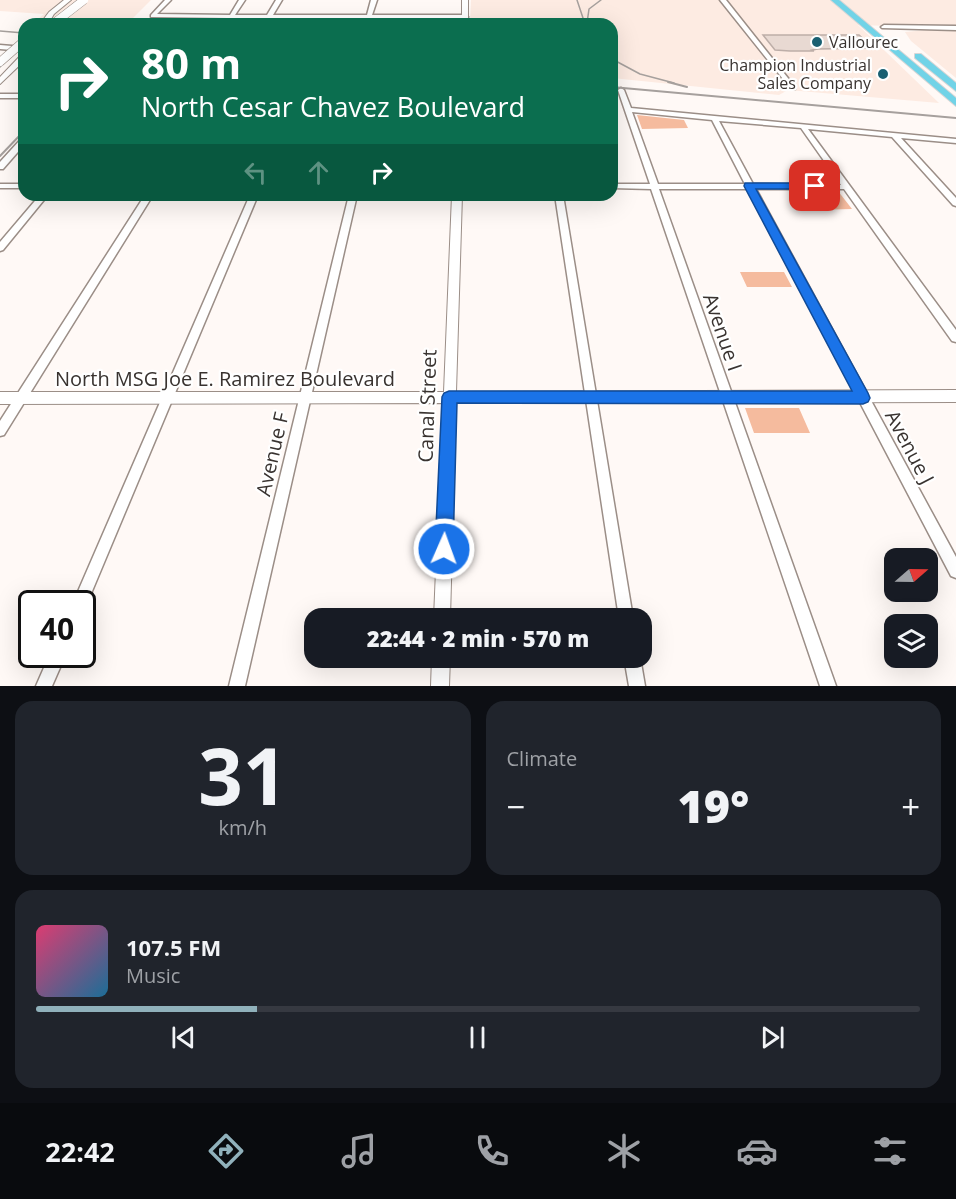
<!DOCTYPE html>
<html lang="en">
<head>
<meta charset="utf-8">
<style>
	:root { --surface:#171b24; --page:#20242c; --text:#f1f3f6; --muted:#9ea1a6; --line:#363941; --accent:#90b1bb }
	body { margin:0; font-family:"Open Sans",sans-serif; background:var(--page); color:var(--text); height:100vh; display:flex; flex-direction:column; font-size:22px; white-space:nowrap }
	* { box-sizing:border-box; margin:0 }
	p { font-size:20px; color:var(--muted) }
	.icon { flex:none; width:33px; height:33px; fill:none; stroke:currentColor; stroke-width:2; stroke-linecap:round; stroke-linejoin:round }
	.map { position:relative; height:686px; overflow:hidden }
	.drawer { display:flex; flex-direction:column; gap:15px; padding:15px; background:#0d0f14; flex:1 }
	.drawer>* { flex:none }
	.guide { position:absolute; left:18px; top:18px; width:600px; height:183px; border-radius:18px; box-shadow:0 6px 24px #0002; background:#0b6e4f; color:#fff; overflow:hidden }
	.needle { width:39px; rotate:70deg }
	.tools { position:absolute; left:884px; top:548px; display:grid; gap:12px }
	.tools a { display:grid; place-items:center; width:54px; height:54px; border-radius:12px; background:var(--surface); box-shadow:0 6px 24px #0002; font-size:30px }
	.speed { position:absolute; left:18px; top:590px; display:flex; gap:12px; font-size:30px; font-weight:700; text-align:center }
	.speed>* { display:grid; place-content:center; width:78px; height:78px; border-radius:50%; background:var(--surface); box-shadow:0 6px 24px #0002; line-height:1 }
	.speed .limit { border:3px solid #111; border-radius:9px; background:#fff; color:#111 }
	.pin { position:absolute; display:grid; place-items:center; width:51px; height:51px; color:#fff; margin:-26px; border-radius:12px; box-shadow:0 3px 9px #0006 }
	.me { position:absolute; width:66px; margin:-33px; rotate:2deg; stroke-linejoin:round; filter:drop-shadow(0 0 4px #0008) }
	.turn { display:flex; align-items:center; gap:21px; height:126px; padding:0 24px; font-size:27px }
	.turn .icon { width:78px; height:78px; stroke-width:2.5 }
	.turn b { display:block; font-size:42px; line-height:51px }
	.lanes { display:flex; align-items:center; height:57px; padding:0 24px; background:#0003; justify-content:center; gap:30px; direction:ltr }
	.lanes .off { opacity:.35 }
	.big { font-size:45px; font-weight:800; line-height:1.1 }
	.drawer .card { flex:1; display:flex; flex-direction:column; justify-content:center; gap:9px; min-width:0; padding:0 21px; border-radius:18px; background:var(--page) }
	.drawer .dial { align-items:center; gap:0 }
	.dial b { font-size:78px; line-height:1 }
	.song { display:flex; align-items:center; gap:18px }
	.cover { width:72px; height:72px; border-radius:9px; background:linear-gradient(135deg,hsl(340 70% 55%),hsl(200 70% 35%)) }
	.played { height:6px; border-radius:3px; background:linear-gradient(90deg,var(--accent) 25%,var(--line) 25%) }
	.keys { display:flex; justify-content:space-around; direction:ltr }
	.heat { display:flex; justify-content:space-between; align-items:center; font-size:33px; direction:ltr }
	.drawer .tiles { flex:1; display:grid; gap:15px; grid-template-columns:1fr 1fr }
	.card:last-child { grid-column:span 2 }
	.trip { position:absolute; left:304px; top:608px; width:348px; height:60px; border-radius:18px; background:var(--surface); box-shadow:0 6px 24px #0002; font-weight:800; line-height:60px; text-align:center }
	.menu { display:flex; height:96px; justify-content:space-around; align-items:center; background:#090b0e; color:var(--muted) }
	.menu .icon { width:42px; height:42px }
	.menu .current { color:var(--accent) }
	.menu b { font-size:27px; color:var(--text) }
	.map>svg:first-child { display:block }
	.built { fill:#fdebe2 }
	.green { fill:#f5bb9e }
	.building { fill:#e8d9d2; stroke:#bdaea8; stroke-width:1.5 }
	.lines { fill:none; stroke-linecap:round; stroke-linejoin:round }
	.minor-casing { stroke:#9b8e87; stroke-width:3 }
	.tertiary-casing { stroke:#9b8e87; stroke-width:2 }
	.secondary-casing { stroke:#9b8e87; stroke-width:2 }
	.primary-casing { stroke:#d7d6d6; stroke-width:2 }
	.minor { fill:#fff; fill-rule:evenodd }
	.tertiary { fill:#fff; fill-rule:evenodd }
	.secondary { fill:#fff; fill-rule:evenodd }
	.primary { fill:#71d3e7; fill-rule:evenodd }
	.tram { stroke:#a6a09d; stroke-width:1.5 }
	.rail-far1 { stroke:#a6a09d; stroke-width:1.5 }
	.rail { stroke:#a6a09d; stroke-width:2 }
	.secondary-bridge-casing { stroke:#9b8e87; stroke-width:9; stroke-linecap:butt }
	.secondary-bridge { stroke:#fff; stroke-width:8 }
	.route { fill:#1a73e8; stroke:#114b97; stroke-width:1.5 }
	.poi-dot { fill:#1a6072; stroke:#fff; stroke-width:2 }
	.labels { text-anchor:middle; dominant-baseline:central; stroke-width:4.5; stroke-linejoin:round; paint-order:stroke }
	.far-poi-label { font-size:16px; fill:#393330; stroke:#fff; text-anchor:start }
	.street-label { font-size:20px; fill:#393330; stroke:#fff }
</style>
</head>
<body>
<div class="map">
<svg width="956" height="686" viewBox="0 0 956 686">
	<rect width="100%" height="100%" fill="#fff9f6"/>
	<path class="built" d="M0,0h151l-24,24h-95l12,-10 -44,-3z
		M471,0h485v78l-45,-37 -6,-9 22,-2h-33l-5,-4 -31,-1 81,78 -151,-13 -9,5 -167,-17v-54h-142z"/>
	<path class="green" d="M637,115l47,5 4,8 -46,1z
		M801,191h37l14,18 -38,1z
		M740,272h44l8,15h-45z
		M745,408h54l11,25h-56z"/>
	<path class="building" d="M763,35h96l14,13 -55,1 -6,1 2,1h-24l-15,-1z"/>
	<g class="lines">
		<defs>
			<path id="minor" d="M165,0h6l-14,14 73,1 9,-15h6l-10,15h32l9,-15h6l-9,15h94l4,-15h6l-5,15h93l3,2 -3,2 -94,-1 -2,6 -5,-1 2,-5h-95l-4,4 -3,-2 2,-2h-33l-3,2 -3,-2 -76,-1v-2z
				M720,0h6l69,87v2h-4z
				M884,25l72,1v4l-74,-2 -1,-1z
				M0,45l24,2v4l-24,-2z
				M621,88l3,2 7,18 325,31v4l-55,-5 55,60v8l-3,-1 -61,-68 -84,-8 148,201v12l-4,-1 -108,-152h-88l200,368v21l-5,-2 -203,-387h-89l177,497h-16l-169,-497 -39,-1v-4h38l-32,-94zM632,112l80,8 33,64h-87zM719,121l82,7 40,57 -88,-1z
				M0,94h24v4h-24z
				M21,139h3v6l-21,24h-3v-7z
				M0,184h24v4h-24z
				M40,195h8l-45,55 -3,1v-9z
				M145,195h8l-149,240 -4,1v-15z
				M250,195h8l-173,413 -3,1v-6h-9z
				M349,195h8l-112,491h-16z
				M555,195h8l70,423h-14z
				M50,654h16l-14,32h-16z
				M624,657h16l5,29h-16z"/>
			<path id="tertiary" d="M462,0h6v24h-6z
				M452,195h10l-6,197 500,-2v12l-500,1 -6,215h-16l9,-215 -443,1v-12h444z
				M432,657h18l-1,29h-18z"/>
			<path id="secondary" d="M64,0h7l-17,14 -6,10h-8l9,-12z
				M21,55h3v6l-24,23v-7z"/>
			<path id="primary" d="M831,0h8l117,98v8z
				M915,54h6l35,29v8l-41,-33z"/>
		</defs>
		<use href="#minor" class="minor-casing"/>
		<use href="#tertiary" class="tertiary-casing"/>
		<use href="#secondary" class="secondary-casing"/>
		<use href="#primary" class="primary-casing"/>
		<use href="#minor" class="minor"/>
		<use href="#tertiary" class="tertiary"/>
		<use href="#secondary" class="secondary"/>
		<use href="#primary" class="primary"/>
		<path class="tram" d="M48,24l30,-24
			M0,67l24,-22"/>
		<path class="rail-far1" d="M577,0l8,24
			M587,23l2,-14 12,-9
			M0,31l24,2
			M612,59l28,15 34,9"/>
		<path class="rail" d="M668,82l19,5
			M612,87l344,31
			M0,156l24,-25"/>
		<defs>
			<path id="secondary-bridge" d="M53,24l31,-24
				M0,62l24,-21"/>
		</defs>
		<use href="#secondary-bridge" class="secondary-bridge-casing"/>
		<use href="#secondary-bridge" class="secondary-bridge"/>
	</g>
	<path class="route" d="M745,183h70l5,3 -5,3h-59l112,204 2,5 -2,4 -5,2 -406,-1 -4,146 -2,6 -7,3 -6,-3 -3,-6 7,-152 2,-4 5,-2h403l-108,-205z"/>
	<g class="poi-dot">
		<circle cx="817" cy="42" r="6"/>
		<circle cx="883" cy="74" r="6"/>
	</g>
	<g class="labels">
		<g class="far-poi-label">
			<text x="829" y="42">Vallourec</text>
			<text x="871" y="65" text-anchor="end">Champion Industrial<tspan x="871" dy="18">Sales Company</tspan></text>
		</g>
		<g class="street-label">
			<text transform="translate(723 332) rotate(71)">Avenue I</text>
			<text x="225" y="378">North MSG Joe E. Ramirez Boulevard</text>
			<text transform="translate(427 406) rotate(-88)">Canal Street</text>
			<text transform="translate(910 447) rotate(62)">Avenue J</text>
			<text transform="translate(272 454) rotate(-77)">Avenue F</text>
		</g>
	</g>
</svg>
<div class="tools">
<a><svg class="needle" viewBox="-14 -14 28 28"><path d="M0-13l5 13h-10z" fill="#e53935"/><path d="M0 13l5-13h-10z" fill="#9ea1a6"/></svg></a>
<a><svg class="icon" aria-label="layers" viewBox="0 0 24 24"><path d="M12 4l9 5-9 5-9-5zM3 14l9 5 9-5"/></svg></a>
</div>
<div class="speed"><div class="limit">40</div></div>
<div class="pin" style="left:815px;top:186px;background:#d93025"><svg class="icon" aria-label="arrive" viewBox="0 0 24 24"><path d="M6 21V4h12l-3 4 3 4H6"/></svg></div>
<svg class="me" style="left:444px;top:549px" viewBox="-20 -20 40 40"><circle r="17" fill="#1a73e8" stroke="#fff" stroke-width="3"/><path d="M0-11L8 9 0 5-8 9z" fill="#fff"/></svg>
<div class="trip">22:44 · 2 min · 570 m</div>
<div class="guide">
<div class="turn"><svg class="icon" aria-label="right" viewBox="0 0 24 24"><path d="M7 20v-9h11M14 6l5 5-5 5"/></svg><div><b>80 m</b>North Cesar Chavez Boulevard</div></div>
<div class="lanes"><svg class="icon off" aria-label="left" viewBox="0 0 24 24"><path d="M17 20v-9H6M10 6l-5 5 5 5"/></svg><svg class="icon off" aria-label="ahead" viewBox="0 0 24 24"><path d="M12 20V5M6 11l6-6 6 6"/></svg><svg class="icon" aria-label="right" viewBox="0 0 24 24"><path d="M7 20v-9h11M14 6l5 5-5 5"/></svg></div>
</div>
</div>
<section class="drawer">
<div class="tiles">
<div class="card dial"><b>31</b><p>km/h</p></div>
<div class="card"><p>Climate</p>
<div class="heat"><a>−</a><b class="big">19°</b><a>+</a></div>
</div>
<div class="card">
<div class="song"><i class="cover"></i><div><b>107.5 FM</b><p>Music</p></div></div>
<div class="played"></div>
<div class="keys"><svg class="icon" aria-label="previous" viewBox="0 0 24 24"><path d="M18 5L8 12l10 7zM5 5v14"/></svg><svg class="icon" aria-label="pause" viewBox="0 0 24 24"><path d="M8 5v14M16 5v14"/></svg><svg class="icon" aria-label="next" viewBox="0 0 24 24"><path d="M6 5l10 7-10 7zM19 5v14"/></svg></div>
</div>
</div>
</section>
<nav class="menu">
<b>22:42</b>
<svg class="icon current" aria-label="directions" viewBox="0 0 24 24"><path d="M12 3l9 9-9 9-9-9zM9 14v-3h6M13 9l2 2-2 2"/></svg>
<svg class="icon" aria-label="music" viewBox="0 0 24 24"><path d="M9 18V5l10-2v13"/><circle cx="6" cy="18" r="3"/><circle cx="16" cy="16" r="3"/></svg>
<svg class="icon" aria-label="phone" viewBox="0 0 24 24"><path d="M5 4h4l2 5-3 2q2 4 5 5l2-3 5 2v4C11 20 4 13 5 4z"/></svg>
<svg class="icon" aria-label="climate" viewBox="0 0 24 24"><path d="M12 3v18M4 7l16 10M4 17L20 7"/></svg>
<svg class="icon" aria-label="car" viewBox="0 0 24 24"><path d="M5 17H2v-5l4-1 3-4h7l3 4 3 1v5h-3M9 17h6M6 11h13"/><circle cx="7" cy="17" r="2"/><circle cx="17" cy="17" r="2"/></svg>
<svg class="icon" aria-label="filters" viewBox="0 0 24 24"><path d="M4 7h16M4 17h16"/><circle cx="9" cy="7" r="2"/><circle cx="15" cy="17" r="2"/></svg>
</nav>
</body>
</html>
